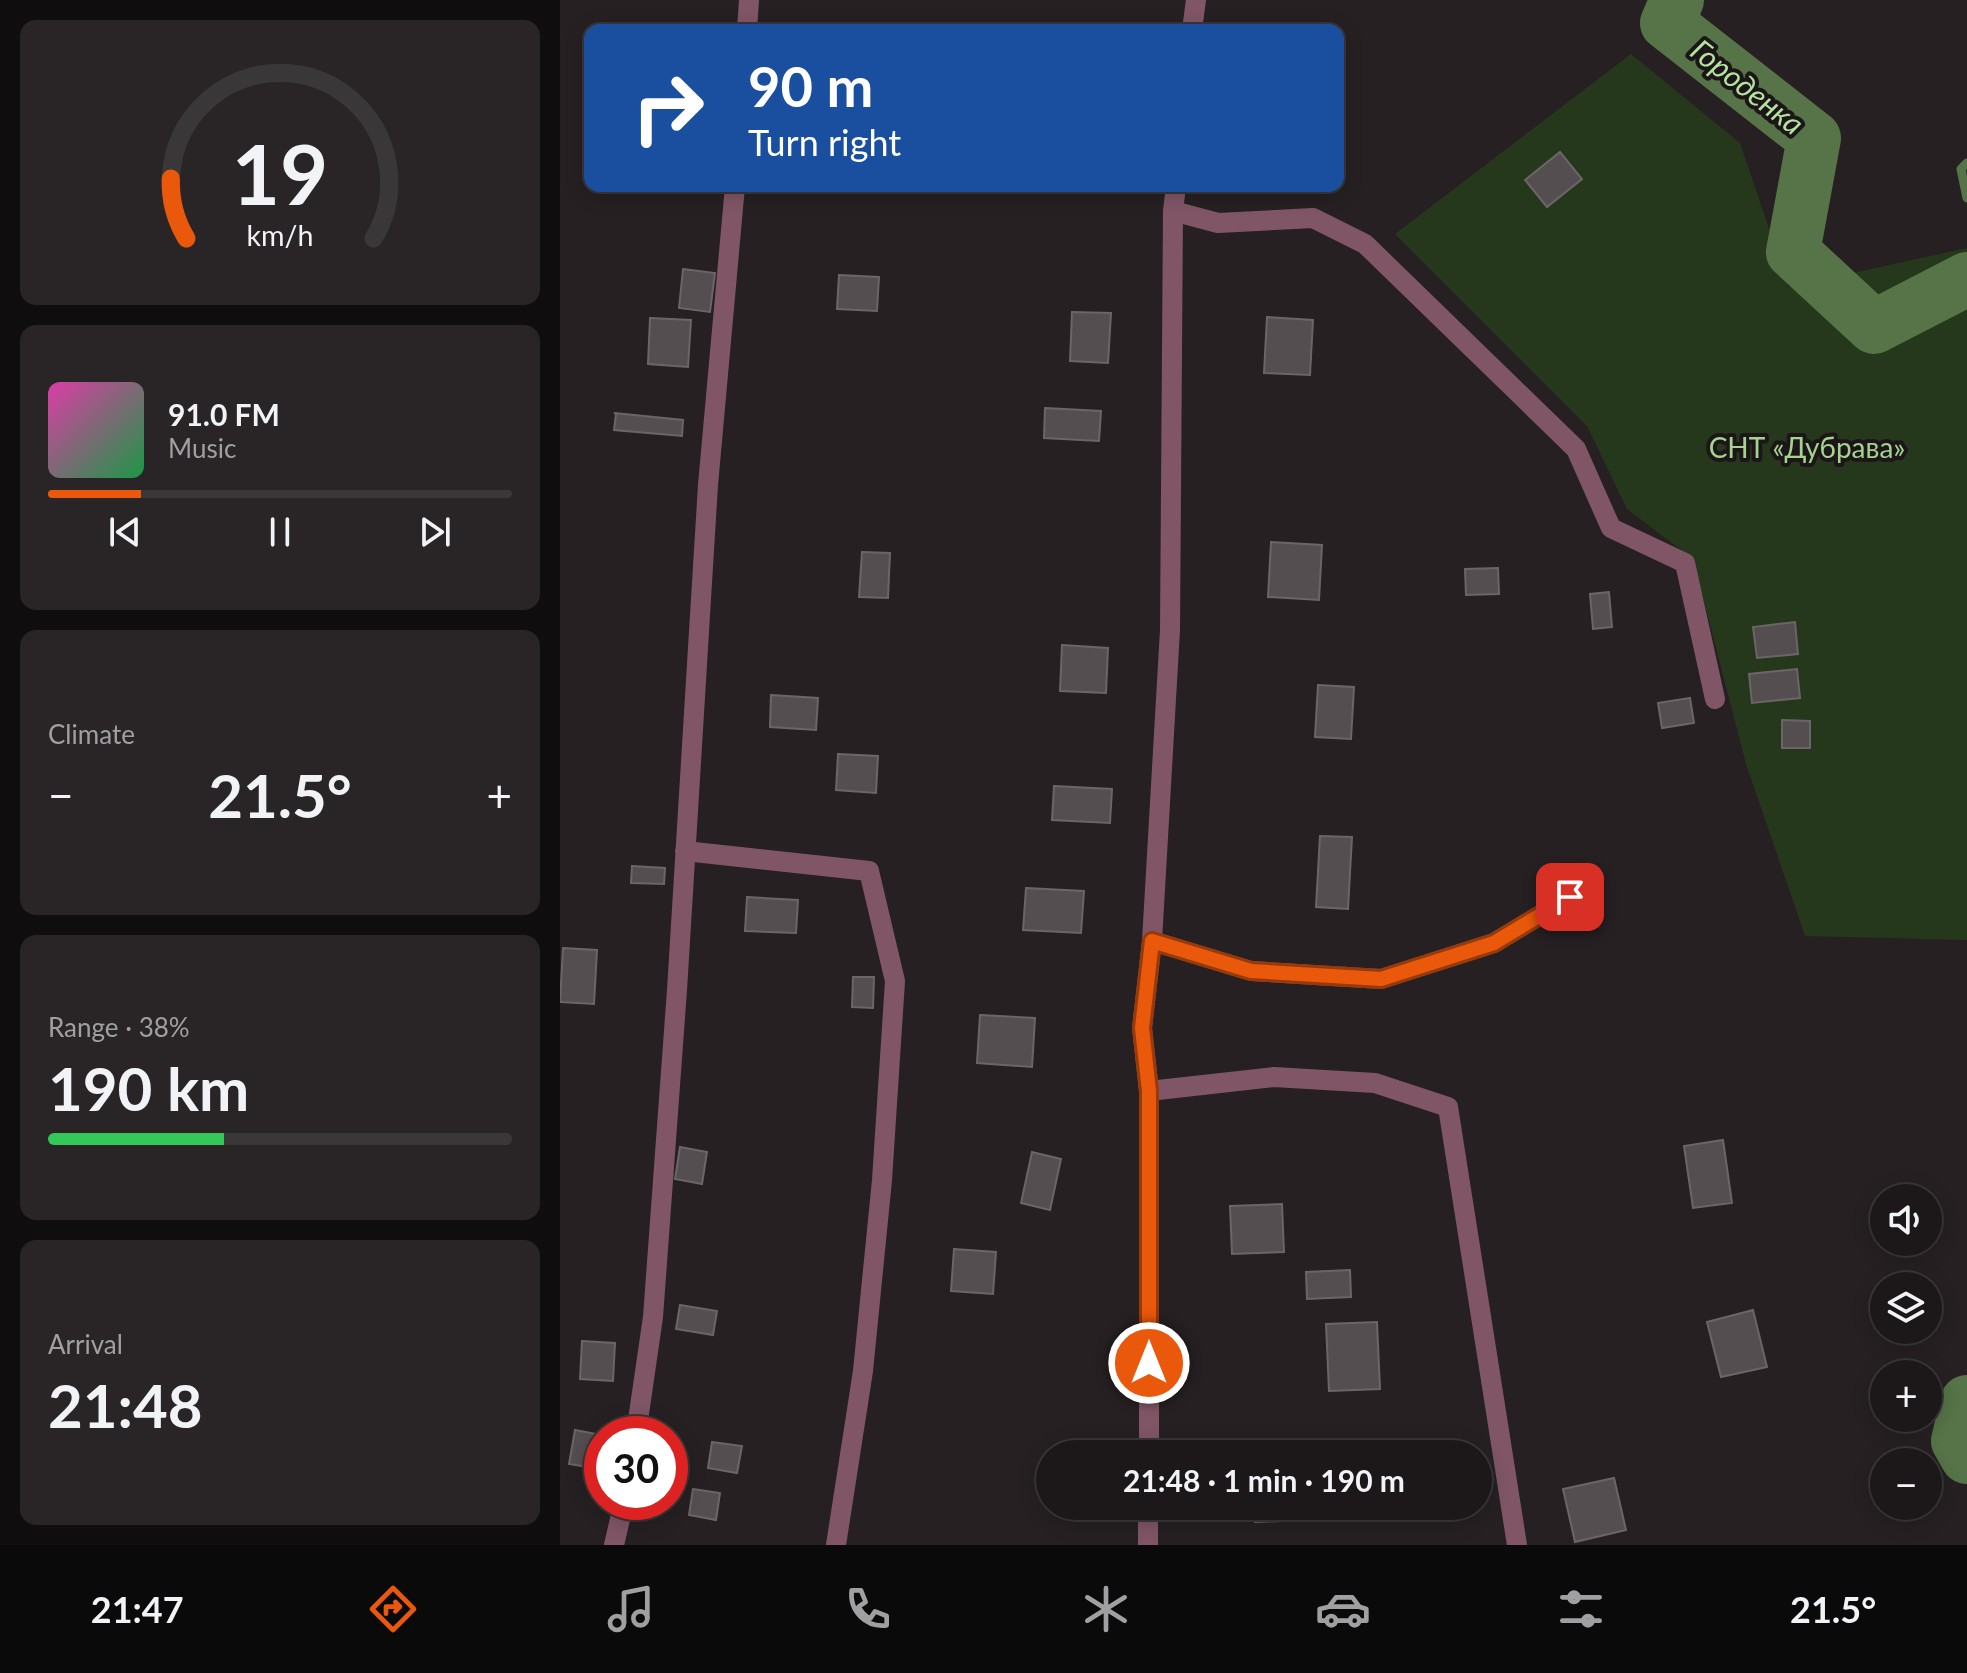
<!DOCTYPE html>
<html lang="en">
<head>
<meta charset="utf-8">
<style>
	:root { --surface:#1c181a; --page:#292527; --text:#f1f3f6; --muted:#a0a0a2; --line:#3a3739; --accent:#ea580c }
	body { margin:0; font-family:Lato,sans-serif; background:var(--page); color:var(--text); height:100vh; display:flex; flex-direction:column; font-size:30px; white-space:nowrap }
	* { box-sizing:border-box; margin:0 }
	p { font-size:26px; color:var(--muted) }
	.icon { flex:none; width:44px; height:44px; fill:none; stroke:currentColor; stroke-width:2; stroke-linecap:round; stroke-linejoin:round }
	.map { position:relative; flex:1; overflow:hidden }
	.sheet { display:flex; flex-direction:column; gap:20px; padding:20px; background:#0f0d0e; width:560px }
	.sheet>* { flex:none }
	.banner { position:absolute; left:24px; top:24px; width:760px; height:168px; border-radius:16px; box-shadow:0 4px 20px #0003,0 0 0 2px var(--line); background:#1a4fa0; color:#fff; overflow:hidden }
	.tools { position:absolute; left:1310px; top:1184px; display:grid; gap:16px }
	.tools a { display:grid; place-items:center; width:72px; height:72px; border-radius:50%; background:var(--surface); box-shadow:0 4px 20px #0003,0 0 0 2px var(--line); font-size:40px }
	.speed { position:absolute; left:24px; top:1416px; display:flex; gap:16px; font-size:40px; font-weight:700; text-align:center }
	.speed>* { display:grid; place-content:center; width:104px; height:104px; border-radius:50%; background:var(--surface); box-shadow:0 4px 20px #0003,0 0 0 2px var(--line); line-height:1 }
	.speed .limit { border:12px solid #d22; background:#fff; color:#111 }
	.pin { position:absolute; display:grid; place-items:center; width:68px; height:68px; color:#fff; margin:-34px; border-radius:16px; box-shadow:0 4px 12px #0006 }
	.me { position:absolute; width:88px; margin:-44px; rotate:0deg; stroke-linejoin:round; filter:drop-shadow(0 0 6px #0008) }
	.turn { display:flex; align-items:center; gap:28px; height:168px; padding:0 32px; font-size:36px }
	.turn .icon { width:104px; height:104px; stroke-width:2.5 }
	.turn b { display:block; font-size:56px; line-height:68px }
	.big { font-size:60px; font-weight:700; line-height:1.1 }
	.sheet .widget { flex:1; display:flex; flex-direction:column; justify-content:center; gap:12px; min-width:0; padding:0 28px; border-radius:16px; background:var(--page) }
	.sheet .dial { align-items:center; gap:0 }
	.dial svg { height:208px; overflow:visible; fill:none; stroke:var(--line); stroke-width:7; stroke-linecap:round; text-anchor:middle }
	.dial text { fill:var(--text); stroke:none }
	.song { display:flex; align-items:center; gap:24px }
	.cover { width:96px; height:96px; border-radius:12px; background:linear-gradient(135deg,hsl(320 70% 55%),hsl(140 70% 35%)) }
	.played { height:8px; border-radius:4px; background:linear-gradient(90deg,var(--accent) 20%,var(--line) 20%) }
	.keys { display:flex; justify-content:space-around; direction:ltr }
	.heat { display:flex; justify-content:space-between; align-items:center; font-size:44px; direction:ltr }
	.charge { height:12px; border-radius:6px; background:linear-gradient(90deg,#34c759 38%,var(--line) 0) }
	.trip { position:absolute; left:476px; top:1440px; width:456px; height:80px; border-radius:40px; background:var(--surface); box-shadow:0 4px 20px #0003,0 0 0 2px var(--line); font-weight:700; line-height:80px; text-align:center }
	.dock { display:flex; height:128px; justify-content:space-around; align-items:center; background:#0b0a0a; color:var(--muted) }
	.dock .icon { width:56px; height:56px }
	.dock .active { color:var(--accent) }
	.dock b { font-size:36px; color:var(--text) }
	main { display:flex; flex:1; min-height:0 }
	.map>svg:first-child { display:block }
	.green { fill:#25381c }
	.lines { fill:none; stroke-linecap:round; stroke-linejoin:round }
	.stream { stroke:#567447; stroke-width:9 }
	.river { stroke:#567447; stroke-width:54 }
	.building { fill:#554e50; stroke:#6c6568; stroke-width:2 }
	.minor { stroke:#805667; stroke-width:20 }
	.route-casing { stroke:#983908; stroke-width:20 }
	.route { stroke:#ea580c; stroke-width:14 }
	.labels { text-anchor:middle; dominant-baseline:central; stroke-width:8; stroke-linejoin:round; paint-order:stroke }
	.park-label { font-size:28px; fill:#a4d38e; stroke:#1c1619 }
	.water-label { font-size:30px; font-style:italic; fill:#b4e39e; stroke:#1c1619 }
</style>
</head>
<body>
<main>
<section class="sheet">
<div class="widget dial"><svg viewBox="0 0 100 80">
<path d="M14 69A42 42 0 1 1 86 69"/>
<path d="M14 69A42 42 0 0 1 8 46" stroke="#ea580c"/>
<text x="50" y="56" font-size="32" font-weight="700">19</text>
<text x="50" y="72" font-size="11">km/h</text>
</svg></div>
<div class="widget">
<div class="song"><i class="cover"></i><div><b>91.0 FM</b><p>Music</p></div></div>
<div class="played"></div>
<div class="keys"><svg class="icon" aria-label="previous" viewBox="0 0 24 24"><path d="M18 5L8 12l10 7zM5 5v14"/></svg><svg class="icon" aria-label="pause" viewBox="0 0 24 24"><path d="M8 5v14M16 5v14"/></svg><svg class="icon" aria-label="next" viewBox="0 0 24 24"><path d="M6 5l10 7-10 7zM19 5v14"/></svg></div>
</div>
<div class="widget"><p>Climate</p>
<div class="heat"><a>−</a><b class="big">21.5°</b><a>+</a></div>
</div>
<div class="widget"><p>Range · 38%</p><b class="big">190 km</b><div class="charge"></div></div>
<div class="widget"><p>Arrival</p><b class="big">21:48</b></div>
</section>
<div class="map">
<svg width="1407" height="1545" viewBox="0 0 1407 1545">
	<rect width="100%" height="100%" fill="#262022"/>
	<path class="green" d="M1071,54l109,89 49,144 178,-39v692l-162,-4 -59,-172 -53,-205 -66,-50 -40,-83 -192,-192z"/>
	<g class="lines">
		<path class="stream" d="M1407,163l-6,6 6,29"/>
		<path class="river" d="M1117,0l-10,23 147,115 -21,114 81,75 93,-48
			M1407,1402l-9,39 9,16"/>
	</g>
	<path class="building" d="M1000,152l22,27 -35,28 -22,-27z
		M123,269l32,4 -5,39 -31,-4z
		M279,275l40,2 -2,34 -40,-2z
		M512,312l39,1 -3,50 -38,-2z
		M707,317l46,3 -3,55 -46,-2z
		M90,318l41,2 -3,47 -40,-3z
		M485,408l56,3 -2,30 -55,-3z
		M54,413l69,7 -1,16 -68,-6 2,-16z
		M711,542l51,3 -3,55 -51,-3z
		M302,552l28,1 -2,45 -29,-1z
		M938,568l1,26 -33,1 -1,-26z
		M1049,592l3,35 -19,2 -3,-35z
		M1235,622l3,32 -41,4 -4,-31z
		M502,645l46,3 -2,45 -46,-2z
		M1237,669l3,29 -48,5 -3,-29z
		M758,685l36,2 -3,52 -36,-2z
		M211,695l47,3 -2,32 -46,-3z
		M1130,698l4,25 -32,5 -4,-25z
		M1222,720l28,1v27h-28z
		M278,754l40,2 -2,37 -40,-3z
		M494,786l58,3 -2,34 -58,-3z
		M760,836l32,1 -4,72 -32,-2z
		M72,866l33,2 -1,16 -33,-1z
		M466,888l58,3 -3,42 -58,-3z
		M187,897l51,3 -2,33 -51,-2z
		M3,948l34,2 -3,54 -34,-2z
		M293,977h21l-1,31 -21,-1z
		M420,1015l55,3 -3,49 -55,-4z
		M1163,1140l9,63 -39,5 -9,-62z
		M120,1147l27,5 -5,32 -27,-5z
		M472,1152l29,7 -11,51 -29,-7z
		M722,1204l2,48 -52,2 -2,-48z
		M394,1249l42,3 -3,42 -42,-3z
		M790,1270l1,27 -44,2 -1,-27z
		M120,1305l37,6 -4,24 -37,-6z
		M1193,1310l14,57 -46,10 -14,-55z
		M817,1322l3,67 -51,2 -3,-67z
		M22,1341l33,2 -2,38 -33,-2z
		M15,1430l27,5 -2,34 -31,-5z
		M152,1442l30,4 -5,27 -29,-5z
		M1054,1478l12,52 -51,12 -12,-53z
		M133,1489l27,4 -4,27 -27,-5z
		M694,1506h51l1,14 -51,2z"/>
	<g class="lines">
		<path class="minor" d="M187,30l2,-30
			M632,30l4,-30
			M613,211l45,12 95,-5 52,26 211,205 35,79 74,35 30,136
			M125,851l184,20 26,110 -13,199 -19,191 -27,174
			M592,941l99,30 130,8 113,-36 76,-46
			M589,1091l125,-14 101,6 73,24 69,438
			M76,1434l17,-117 24,-327 31,-505 27,-299
			M589,1454v-363l-7,-63 10,-87 18,-311 3,-419 3,-25
			M54,1545l10,-43
			M588,1545v-39"/>
	</g>
	<g class="lines">
		<defs>
			<path id="route" d="M589,1363v-272l-7,-63 10,-87 99,30 130,8 113,-36 76,-46"/>
		</defs>
		<use href="#route" class="route-casing"/>
		<use href="#route" class="route"/>
	</g>
	<g class="labels">
		<g class="park-label">
			<text x="1247" y="447">СНТ «Дубрава»</text>
		</g>
		<g class="water-label">
			<text transform="translate(1188 86) rotate(38)">Городенка</text>
		</g>
	</g>
</svg>
<div class="tools">
<a><svg class="icon" aria-label="sound" viewBox="0 0 24 24"><path d="M4 9h4l5-4v14l-5-4H4zM17 9q2 3 0 6"/></svg></a>
<a><svg class="icon" aria-label="layers" viewBox="0 0 24 24"><path d="M12 4l9 5-9 5-9-5zM3 14l9 5 9-5"/></svg></a>
<a>+</a>
<a>−</a>
</div>
<div class="speed"><div class="limit">30</div></div>
<div class="pin" style="left:1010px;top:897px;background:#d93025"><svg class="icon" aria-label="arrive" viewBox="0 0 24 24"><path d="M6 21V4h12l-3 4 3 4H6"/></svg></div>
<svg class="me" style="left:589px;top:1363px" viewBox="-20 -20 40 40"><circle r="17" fill="#ea580c" stroke="#fff" stroke-width="3"/><path d="M0-11L8 9 0 5-8 9z" fill="#fff"/></svg>
<div class="trip">21:48 · 1 min · 190 m</div>
<div class="banner">
<div class="turn"><svg class="icon" aria-label="right" viewBox="0 0 24 24"><path d="M7 20v-9h11M14 6l5 5-5 5"/></svg><div><b>90 m</b>Turn right</div></div>
</div>
</div>
</main>
<nav class="dock">
<b>21:47</b>
<svg class="icon active" aria-label="directions" viewBox="0 0 24 24"><path d="M12 3l9 9-9 9-9-9zM9 14v-3h6M13 9l2 2-2 2"/></svg>
<svg class="icon" aria-label="music" viewBox="0 0 24 24"><path d="M9 18V5l10-2v13"/><circle cx="6" cy="18" r="3"/><circle cx="16" cy="16" r="3"/></svg>
<svg class="icon" aria-label="phone" viewBox="0 0 24 24"><path d="M5 4h4l2 5-3 2q2 4 5 5l2-3 5 2v4C11 20 4 13 5 4z"/></svg>
<svg class="icon" aria-label="climate" viewBox="0 0 24 24"><path d="M12 3v18M4 7l16 10M4 17L20 7"/></svg>
<svg class="icon" aria-label="car" viewBox="0 0 24 24"><path d="M5 17H2v-5l4-1 3-4h7l3 4 3 1v5h-3M9 17h6M6 11h13"/><circle cx="7" cy="17" r="2"/><circle cx="17" cy="17" r="2"/></svg>
<svg class="icon" aria-label="filters" viewBox="0 0 24 24"><path d="M4 7h16M4 17h16"/><circle cx="9" cy="7" r="2"/><circle cx="15" cy="17" r="2"/></svg>
<b>21.5°</b>
</nav>
</body>
</html>
